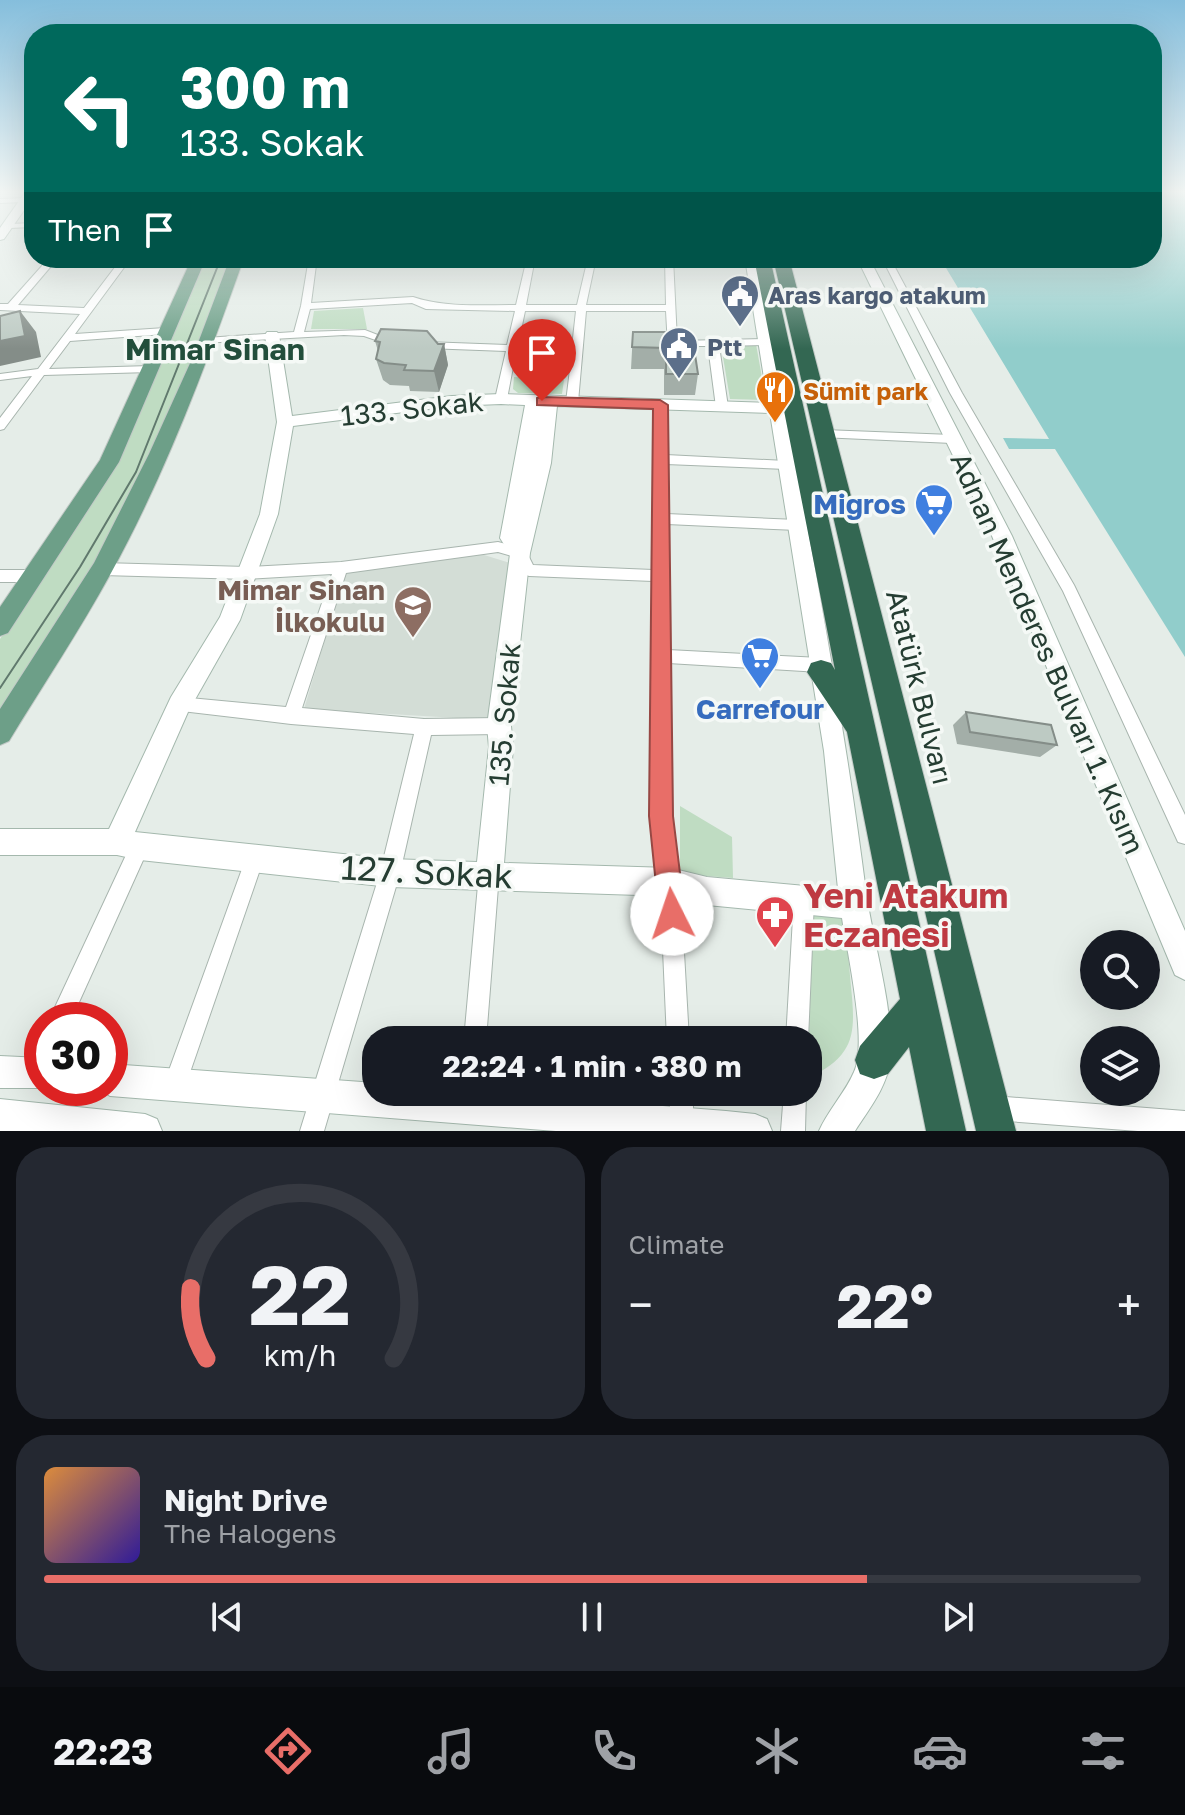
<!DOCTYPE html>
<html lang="en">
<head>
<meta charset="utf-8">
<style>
	:root { --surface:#171b24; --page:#242831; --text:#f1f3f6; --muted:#9ea1a6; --line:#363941; --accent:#e86e68 }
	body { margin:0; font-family:"Golos Text",sans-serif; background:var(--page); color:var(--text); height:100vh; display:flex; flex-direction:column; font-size:30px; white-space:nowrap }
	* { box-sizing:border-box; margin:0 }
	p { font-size:26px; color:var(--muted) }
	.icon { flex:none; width:44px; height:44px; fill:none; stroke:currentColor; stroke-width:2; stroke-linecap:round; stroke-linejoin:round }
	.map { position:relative; height:1131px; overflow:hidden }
	.side { display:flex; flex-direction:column; gap:16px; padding:16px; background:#0d0f14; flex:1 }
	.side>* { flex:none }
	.hud { position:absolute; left:24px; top:24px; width:1138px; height:244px; border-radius:32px; box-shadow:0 8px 32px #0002; background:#00695c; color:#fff; overflow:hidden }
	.buttons { position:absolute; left:1080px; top:930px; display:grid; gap:16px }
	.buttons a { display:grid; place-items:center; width:80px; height:80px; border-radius:50%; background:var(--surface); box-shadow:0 8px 32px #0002; font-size:40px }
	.speed { position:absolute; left:24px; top:1002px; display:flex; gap:16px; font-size:40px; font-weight:700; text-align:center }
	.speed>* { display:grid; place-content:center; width:104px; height:104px; border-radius:50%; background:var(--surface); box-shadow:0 8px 32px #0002; line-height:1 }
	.speed .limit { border:12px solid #d22; background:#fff; color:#111 }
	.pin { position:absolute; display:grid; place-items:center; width:68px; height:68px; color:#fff; margin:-82px -34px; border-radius:50% 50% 50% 0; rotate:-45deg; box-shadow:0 0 8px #0007 }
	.pin .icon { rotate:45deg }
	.me { position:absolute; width:88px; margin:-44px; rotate:356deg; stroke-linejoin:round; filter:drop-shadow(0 0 6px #0008) }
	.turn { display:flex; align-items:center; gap:28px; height:168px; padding:0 24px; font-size:36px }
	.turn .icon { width:104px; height:104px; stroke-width:2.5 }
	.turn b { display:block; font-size:56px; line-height:68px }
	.then { display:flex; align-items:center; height:76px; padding:0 24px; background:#0003; gap:16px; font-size:30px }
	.big { font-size:60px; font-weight:700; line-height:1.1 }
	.side .tile { flex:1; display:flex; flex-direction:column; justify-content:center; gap:12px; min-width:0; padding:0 28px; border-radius:32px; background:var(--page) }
	.side .dial { align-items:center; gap:0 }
	.dial svg { height:208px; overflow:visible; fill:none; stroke:var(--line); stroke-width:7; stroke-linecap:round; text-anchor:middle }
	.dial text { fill:var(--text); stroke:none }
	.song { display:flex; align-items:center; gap:24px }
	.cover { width:96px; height:96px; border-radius:12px; background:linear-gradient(135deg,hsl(30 70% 55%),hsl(250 70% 35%)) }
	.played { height:8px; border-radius:4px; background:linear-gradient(90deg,var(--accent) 75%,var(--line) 75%) }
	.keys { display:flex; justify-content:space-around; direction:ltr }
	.heat { display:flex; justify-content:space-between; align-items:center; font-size:44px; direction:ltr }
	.side .tiles { flex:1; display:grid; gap:16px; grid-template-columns:1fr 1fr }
	.tile:last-child { grid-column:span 2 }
	.trip { position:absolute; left:362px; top:1026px; width:460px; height:80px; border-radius:32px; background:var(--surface); box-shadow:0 8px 32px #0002; font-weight:700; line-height:80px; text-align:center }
	.tabs { display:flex; height:128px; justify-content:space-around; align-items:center; background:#090b0e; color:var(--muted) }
	.tabs .icon { width:56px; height:56px }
	.tabs .on { color:var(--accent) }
	.tabs b { font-size:36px; color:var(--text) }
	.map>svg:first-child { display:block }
	.built { fill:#d3ddd6 }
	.green { fill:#bfdcc2 }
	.water { fill:#91cdcb }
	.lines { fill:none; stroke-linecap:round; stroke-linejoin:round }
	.street-casing { stroke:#a8b5ae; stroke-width:2 }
	.secondary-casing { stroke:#a4b8ad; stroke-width:2 }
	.primary-casing { stroke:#c2c9c6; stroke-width:2 }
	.highway-casing { stroke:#c2c9c6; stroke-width:2 }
	.street { fill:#fff; fill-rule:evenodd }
	.secondary { fill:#fff; fill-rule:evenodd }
	.primary { fill:#6d9f88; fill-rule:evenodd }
	.highway { fill:#336752; fill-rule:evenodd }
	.tram { stroke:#60796d; stroke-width:2 }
	.wall { fill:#a3aea8 }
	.shaded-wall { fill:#848d88 }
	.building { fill:#bdcac3; stroke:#848d88; stroke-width:2 }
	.route { fill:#e86e68; stroke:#974844; stroke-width:2 }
	.labels { text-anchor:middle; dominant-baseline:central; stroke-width:7; stroke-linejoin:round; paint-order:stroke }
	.far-service-label { font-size:24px; font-weight:bold; fill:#4e5e75; stroke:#f5f9f6; text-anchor:start }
	.far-food-label { font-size:24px; font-weight:bold; fill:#c56008; stroke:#f5f9f6; text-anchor:start }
	.street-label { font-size:28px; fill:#253d32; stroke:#f5f9f6 }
	.shop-label { font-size:28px; font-weight:bold; fill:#366cbe; stroke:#f5f9f6; text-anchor:end }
	.education-label { font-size:28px; font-weight:bold; fill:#785e54; stroke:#f5f9f6; text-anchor:end }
	.far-district-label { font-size:30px; font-weight:bold; fill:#224e3b; stroke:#f5f9f6 }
	.near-street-label { font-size:34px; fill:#253d32; stroke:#f5f9f6 }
	.near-health-label { font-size:34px; font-weight:bold; fill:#be3a42; stroke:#f5f9f6; text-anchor:start }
</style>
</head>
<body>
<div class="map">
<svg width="1185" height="1131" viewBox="0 0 1185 1131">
	<rect width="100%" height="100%" fill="#e5ede8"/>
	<path class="built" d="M481,554l32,10 -22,156 -187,-11 42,-140z"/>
	<path class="green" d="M206,258h27l-70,192 -163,283v-94l91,-133 44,-81z
		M363,308l4,21h-56l3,-18z
		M756,344l10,56 -36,-1 -9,-54z
		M514,377l50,3 -2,14 -44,-1 -5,-4z
		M680,806l52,31 1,41 -53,-4z
		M812,915l32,3c3,23 5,46 7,69 5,47 4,69 -43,91z"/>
	<path class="water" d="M1152,191h33v466l-130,-208h-46l-6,-11 46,1 -109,-181h212z"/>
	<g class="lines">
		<defs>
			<path id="street" d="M27,198l1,2 -4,2 -24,1v-4z
				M34,223v4l-25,1 -4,-2 4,-2z
				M49,258h9l-40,47 66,3 38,-50h9l-56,76 90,-6 5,3 -5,3 -95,7 -21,28 101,-3 5,3 -5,3 -106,3 -40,54 -4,1v-12l32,-42 -32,4v-6l38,-5 42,-55 -80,-4v-6h8z
				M309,258h8v2l56,-2 -4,3 -53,4 -5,38 102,-6c33,11 69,8 103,8l11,-47h8l-9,47h51l11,-47h8l-10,47h80l-1,-47h8l4,83 89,-2 5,3 -5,3 -47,1 9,61 -6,4 -6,-4 -8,-61h-40l-2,-35h-80l-8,91 -6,4 -6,-4 6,-49 -56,-2 -9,48 -6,4 -6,-4 11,-48 -80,-3 -5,-3 5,-3 81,3 8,-34 -89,-2 -14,-6 -102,6 -6,23 61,-2 33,13 -5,3 -29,-10 -20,-1 -142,8 -1,-2 5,-3 88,-6 7,-26zM525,311h51l-4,36 -54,-2z
				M486,258h14l-4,3z
				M882,258h8l72,135 112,192 111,230v29l-7,-2 -115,-251 -113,-198z
				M660,401l6,4v50l120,6 6,4 -6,4 -120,-5 1,50 130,6 7,5 -7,5 -130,-6v48l3,4 -2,4v70l152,8 6,2 2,5 -2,5 -6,2 -152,-9 2,153 10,66 9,158h-22l-7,-158 -8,-66 1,-235 -124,-5 -5,-2 -9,-17 -17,-5 -152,21 -44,135 122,11 75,-1 6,2 2,6 -2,6 -6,2 -68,1 -31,138 -76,258h-24l80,-258 34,-139 -123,-10 -118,-14 -2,-5 2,-5 6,-3 107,10 46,-133 -85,5 -145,-4 -5,-2 -2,-4 2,-4 5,-2 145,4 94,-5 157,-20 27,7 8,16 120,5 1,-165z
				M824,430l128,5 6,4 -6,4 -132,-6 -2,-3z
				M0,570h35l5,2 2,4 -2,4 -5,2h-35z
				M140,838l7,2 2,7 -78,173h-22l84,-180z
				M255,849l7,2 2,7 -78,226 -3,8 -8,3 -8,-3 -3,-8 82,-226 2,-7z
				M489,864l7,3 3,7 -13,166h-22l15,-166 3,-7z
				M804,890l7,3 3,7 -6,140h-22l8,-140 3,-7z
				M670,1092h22l2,30 -4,8h-16l-4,-8z
				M784,1092h22l-1,39h-24z
				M994,1096l191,15v20h-47l-144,-11 -8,-4 -4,-8 4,-8z"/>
			<path id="secondary" d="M26,191h8v5l-30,43 -4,1v-12z
				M745,258h12c39,211 82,421 109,634 7,51 29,119 24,169 -3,26 -21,48 -35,70h-36c9,-21 26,-38 35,-59 14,-28 -7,-121 -12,-154l-135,-13 -37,-9 -280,-9 -250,-27 -23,-5h-117v-26h109l62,-132 49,-80 40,-103 17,-92 -12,-87 2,-3h10l2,3 13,81 160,-20 49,-2 267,9zM501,404l24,1 -25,133 10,16 -23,172 2,21 -12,115 -87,-3 -255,-27 53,-120 52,-92 38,-106 15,-88 159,-20zM557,406l213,7 54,338 14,138 -131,-12 -37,-9 -166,-5 9,-116 -2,-21 19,-173 21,-90z
				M857,258h12l143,278 173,395v49l-10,-5 -183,-439z
				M0,1056l42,2v30h5h-47z
				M110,1064l266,19v9h109l241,19 29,3 12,5 5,12h-216l-446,-35 -13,-8h13z
				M0,1099l145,15 12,5 5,12h-162z"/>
			<path id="primary" d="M192,258h14l-87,204 -111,171 -8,3v-29l100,-147z
				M230,258h14c-38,107 -78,215 -133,315 -31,57 -68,112 -102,168l-9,4v-36l94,-146 55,-109 43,-95z"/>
			<path id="highway" d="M754,258h16l196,873h-40l-17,-84 -21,27 -14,5 -14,-5 -5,-14 5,-14 40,-47 -53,-267 -40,-60 4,-9 10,-3 10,3 4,7z
				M773,258h16l227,873h-40z"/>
		</defs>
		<use href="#street" class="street-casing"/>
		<use href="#secondary" class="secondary-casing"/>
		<use href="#primary" class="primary-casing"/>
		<use href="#highway" class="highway-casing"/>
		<use href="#street" class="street"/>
		<use href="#secondary" class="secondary"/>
		<use href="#primary" class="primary"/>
		<use href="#highway" class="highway"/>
		<path class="tram" d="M0,688l80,-121 56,-95 85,-214"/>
	</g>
	<path class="wall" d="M633,332l43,9 22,33 -3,21h-31v-26h-33z
		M375,341l69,3 4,21 -9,27 -29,-1 -1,-5 -19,-1 -7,-5 -7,-21 2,-8z
		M966,712l91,33 -17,12 -83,-13 -4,-19z"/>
	<path class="shaded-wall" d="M20,311l16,21 5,25 -41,9v-25z
		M444,344l4,21 -9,27 -5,-21z"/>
	<path class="building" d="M20,311l5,25 -25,5v-25z
		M381,329l46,2 11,13h6l-10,27 -30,-1 2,-5 -22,-2 -8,-4 4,-17 -5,-1z
		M633,332h34v5h8l1,4 18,7 4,26h-32v-26l-34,-1z
		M966,712l85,13 6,20 -87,-13z"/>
	<linearGradient id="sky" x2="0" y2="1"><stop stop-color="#85bedc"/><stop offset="0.55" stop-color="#f3f7f5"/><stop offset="1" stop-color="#f3f7f5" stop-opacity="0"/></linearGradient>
	<rect width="1185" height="349" fill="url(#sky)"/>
	<path class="route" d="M542,397l118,3 8,5 5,411 12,98 -4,9 -9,4 -10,-4 -3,-9 -10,-98 4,-407 -116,-4v-7z"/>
	<defs>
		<symbol id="civic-pin" viewBox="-11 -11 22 30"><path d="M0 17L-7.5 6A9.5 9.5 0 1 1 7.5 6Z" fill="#5c6f8a" stroke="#f5f9f6"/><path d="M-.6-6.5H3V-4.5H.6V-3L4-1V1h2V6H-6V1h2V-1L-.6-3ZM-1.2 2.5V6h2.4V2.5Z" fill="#fff"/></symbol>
		<symbol id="restaurant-pin" viewBox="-11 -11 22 30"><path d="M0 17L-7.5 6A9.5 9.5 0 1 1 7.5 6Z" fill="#e8710a" stroke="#f5f9f6"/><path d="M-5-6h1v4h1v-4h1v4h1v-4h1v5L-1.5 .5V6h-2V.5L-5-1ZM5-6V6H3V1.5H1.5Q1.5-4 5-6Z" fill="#fff"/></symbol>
		<symbol id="supermarket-pin" viewBox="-11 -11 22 30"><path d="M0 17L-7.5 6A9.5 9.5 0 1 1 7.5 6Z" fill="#3f7fe0" stroke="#f5f9f6"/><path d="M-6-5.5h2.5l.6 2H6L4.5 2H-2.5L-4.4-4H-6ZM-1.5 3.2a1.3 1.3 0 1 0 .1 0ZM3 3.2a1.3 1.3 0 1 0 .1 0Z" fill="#fff"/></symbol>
		<symbol id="school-pin" viewBox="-11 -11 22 30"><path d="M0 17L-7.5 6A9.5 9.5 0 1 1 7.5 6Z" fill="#8d6e63" stroke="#f5f9f6"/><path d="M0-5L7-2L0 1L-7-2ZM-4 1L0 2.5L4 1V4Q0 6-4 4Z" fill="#fff"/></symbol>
		<symbol id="pharmacy-pin" viewBox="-11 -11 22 30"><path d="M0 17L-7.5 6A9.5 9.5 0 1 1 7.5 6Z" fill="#e0444e" stroke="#f5f9f6"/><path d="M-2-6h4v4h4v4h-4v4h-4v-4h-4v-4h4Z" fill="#fff"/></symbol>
	</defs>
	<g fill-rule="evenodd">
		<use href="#civic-pin" x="718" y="272" width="44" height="60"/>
		<use href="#civic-pin" x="657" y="324" width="44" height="60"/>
		<use href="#restaurant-pin" x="753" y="368" width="44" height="60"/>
		<use href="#supermarket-pin" x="912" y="481" width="44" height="60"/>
		<use href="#school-pin" x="391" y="583" width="44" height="60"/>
		<use href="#supermarket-pin" x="738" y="634" width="44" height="60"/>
		<use href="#pharmacy-pin" x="753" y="893" width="44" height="60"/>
	</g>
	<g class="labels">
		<g class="far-service-label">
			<text x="768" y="294">Aras kargo atakum</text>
			<text x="707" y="346">Ptt</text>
		</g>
		<g class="far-food-label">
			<text x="803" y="390">Sümit park</text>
		</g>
		<g class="street-label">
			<text transform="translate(412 408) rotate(-6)">133. Sokak</text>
			<text transform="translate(1048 653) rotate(66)">Adnan Menderes Bulvarı 1. Kısım</text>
			<text transform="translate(920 687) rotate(76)">Atatürk Bulvarı</text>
			<text transform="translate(504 714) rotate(-85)">135. Sokak</text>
		</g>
		<g class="shop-label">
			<text x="906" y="503">Migros</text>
			<text x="760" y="708" text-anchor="middle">Carrefour</text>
		</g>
		<g class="education-label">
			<text x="385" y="589">Mimar Sinan<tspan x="385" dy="32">İlkokulu</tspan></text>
		</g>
		<g class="far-district-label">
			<text x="215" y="349">Mimar Sinan</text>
		</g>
		<g class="near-street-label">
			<text transform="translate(427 871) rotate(3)">127. Sokak</text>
		</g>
		<g class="near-health-label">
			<text x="803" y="895">Yeni Atakum<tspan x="803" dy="39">Eczanesi</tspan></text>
		</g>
	</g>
</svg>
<div class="buttons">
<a><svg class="icon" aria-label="search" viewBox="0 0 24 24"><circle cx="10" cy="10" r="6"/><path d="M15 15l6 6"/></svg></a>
<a><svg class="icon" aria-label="layers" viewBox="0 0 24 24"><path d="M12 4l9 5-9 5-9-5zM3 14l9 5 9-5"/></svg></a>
</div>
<div class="speed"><div class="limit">30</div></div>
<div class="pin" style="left:542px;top:401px;background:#d93025"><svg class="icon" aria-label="arrive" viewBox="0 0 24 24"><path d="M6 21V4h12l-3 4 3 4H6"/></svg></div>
<svg class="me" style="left:672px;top:914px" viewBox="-20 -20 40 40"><circle r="19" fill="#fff"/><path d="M0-13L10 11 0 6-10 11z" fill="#e86e68"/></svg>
<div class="trip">22:24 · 1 min · 380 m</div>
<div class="hud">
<div class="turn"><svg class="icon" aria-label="left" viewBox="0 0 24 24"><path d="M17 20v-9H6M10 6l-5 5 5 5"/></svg><div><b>300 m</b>133. Sokak</div></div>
<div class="then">Then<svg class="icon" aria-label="arrive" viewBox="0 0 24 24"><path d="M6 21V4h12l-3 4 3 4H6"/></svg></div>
</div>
</div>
<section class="side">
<div class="tiles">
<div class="tile dial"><svg viewBox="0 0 100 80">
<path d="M14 69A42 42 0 1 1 86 69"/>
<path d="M14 69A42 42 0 0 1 8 42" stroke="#e86e68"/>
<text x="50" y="56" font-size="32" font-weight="700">22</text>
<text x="50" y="72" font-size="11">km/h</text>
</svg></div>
<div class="tile"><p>Climate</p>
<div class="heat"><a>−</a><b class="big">22°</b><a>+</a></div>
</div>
<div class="tile">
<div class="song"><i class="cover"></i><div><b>Night Drive</b><p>The Halogens</p></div></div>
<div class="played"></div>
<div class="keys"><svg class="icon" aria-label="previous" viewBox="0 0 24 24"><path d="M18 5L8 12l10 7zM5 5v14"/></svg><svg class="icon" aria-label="pause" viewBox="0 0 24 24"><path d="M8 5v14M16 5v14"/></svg><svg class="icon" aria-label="next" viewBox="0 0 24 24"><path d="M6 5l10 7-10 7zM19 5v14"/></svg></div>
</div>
</div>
</section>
<nav class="tabs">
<b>22:23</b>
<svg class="icon on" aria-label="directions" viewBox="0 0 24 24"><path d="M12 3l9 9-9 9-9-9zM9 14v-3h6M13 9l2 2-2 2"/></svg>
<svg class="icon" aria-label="music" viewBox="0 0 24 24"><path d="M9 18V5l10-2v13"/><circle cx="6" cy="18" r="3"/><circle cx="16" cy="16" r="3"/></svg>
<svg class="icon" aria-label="phone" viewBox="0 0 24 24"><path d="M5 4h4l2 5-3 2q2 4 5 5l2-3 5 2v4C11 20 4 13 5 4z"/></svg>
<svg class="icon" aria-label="climate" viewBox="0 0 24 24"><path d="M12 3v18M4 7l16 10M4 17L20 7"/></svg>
<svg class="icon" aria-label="car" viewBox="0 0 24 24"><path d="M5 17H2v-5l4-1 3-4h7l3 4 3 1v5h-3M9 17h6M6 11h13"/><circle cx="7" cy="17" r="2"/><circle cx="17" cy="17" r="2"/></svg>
<svg class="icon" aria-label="filters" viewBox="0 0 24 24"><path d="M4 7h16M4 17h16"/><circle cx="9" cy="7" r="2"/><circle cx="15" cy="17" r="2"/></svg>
</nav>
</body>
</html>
